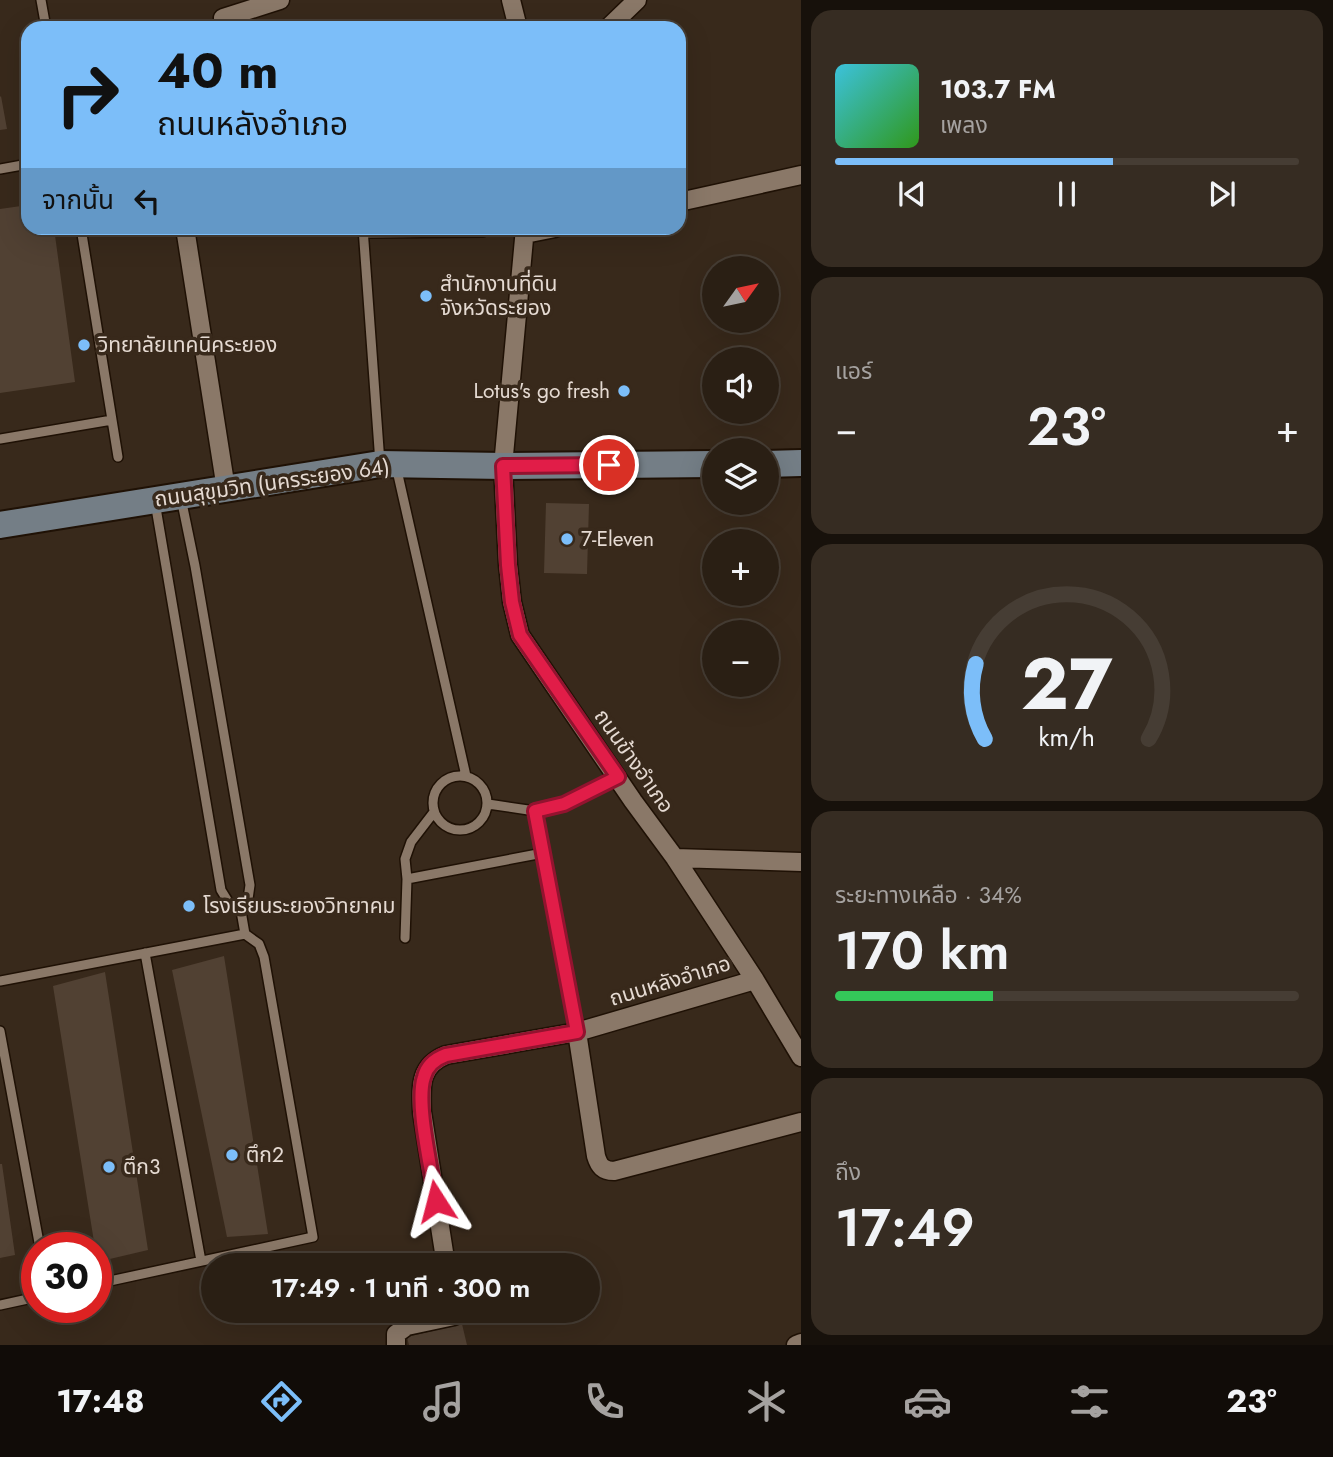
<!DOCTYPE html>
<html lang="th">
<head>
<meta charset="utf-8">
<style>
	:root { --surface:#2a1f14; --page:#362c22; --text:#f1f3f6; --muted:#a5a2a0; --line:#463d34; --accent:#7cbef9 }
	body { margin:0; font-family:Jost,"Noto Sans Thai",sans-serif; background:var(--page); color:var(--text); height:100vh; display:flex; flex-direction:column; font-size:26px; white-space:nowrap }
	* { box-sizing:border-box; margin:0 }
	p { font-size:23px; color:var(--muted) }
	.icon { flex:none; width:38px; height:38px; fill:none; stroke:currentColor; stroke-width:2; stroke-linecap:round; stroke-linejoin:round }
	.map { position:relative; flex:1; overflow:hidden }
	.sheet { display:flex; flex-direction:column; gap:10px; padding:10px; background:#17110b; width:532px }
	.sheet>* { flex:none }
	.banner { position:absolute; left:21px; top:21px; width:665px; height:214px; border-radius:21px; box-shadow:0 7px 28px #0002,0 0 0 2px var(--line); background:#7cbef9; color:#111; overflow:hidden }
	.needle { width:46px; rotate:57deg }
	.controls { position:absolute; left:702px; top:256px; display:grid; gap:14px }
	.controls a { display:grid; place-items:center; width:77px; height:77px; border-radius:50%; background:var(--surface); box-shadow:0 7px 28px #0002,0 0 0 2px var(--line); font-size:35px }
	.speed { position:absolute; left:21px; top:1232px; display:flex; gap:14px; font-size:35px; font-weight:700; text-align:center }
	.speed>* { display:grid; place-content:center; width:91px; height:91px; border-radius:50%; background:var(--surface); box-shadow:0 7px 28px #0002,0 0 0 2px var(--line); line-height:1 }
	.speed .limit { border:10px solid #d22; background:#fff; color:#111 }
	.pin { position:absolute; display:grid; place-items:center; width:60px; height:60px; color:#fff; margin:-30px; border:4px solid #fff; border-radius:50%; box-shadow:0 2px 7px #0007 }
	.me { position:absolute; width:77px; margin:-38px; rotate:351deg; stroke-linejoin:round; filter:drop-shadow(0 0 5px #0008) }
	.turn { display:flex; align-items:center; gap:24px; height:147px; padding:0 21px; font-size:32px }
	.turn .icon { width:91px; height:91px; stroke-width:2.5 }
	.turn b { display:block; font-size:49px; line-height:60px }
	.then { display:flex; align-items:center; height:66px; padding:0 21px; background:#0003; gap:14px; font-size:26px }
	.big { font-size:52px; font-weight:600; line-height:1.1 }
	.sheet .tile { flex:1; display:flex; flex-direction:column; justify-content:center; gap:10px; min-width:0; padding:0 24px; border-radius:21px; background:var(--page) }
	.sheet .dial { align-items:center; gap:0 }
	.dial svg { height:182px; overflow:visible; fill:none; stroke:var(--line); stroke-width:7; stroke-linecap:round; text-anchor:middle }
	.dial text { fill:var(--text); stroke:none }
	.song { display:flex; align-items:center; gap:21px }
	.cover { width:84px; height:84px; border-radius:10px; background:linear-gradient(135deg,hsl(190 70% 55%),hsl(110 70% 35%)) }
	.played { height:7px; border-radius:4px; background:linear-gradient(90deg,var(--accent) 60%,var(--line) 60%) }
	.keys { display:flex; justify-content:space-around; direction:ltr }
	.heat { display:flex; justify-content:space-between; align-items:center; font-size:38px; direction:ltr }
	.charge { height:10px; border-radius:5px; background:linear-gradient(90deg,#34c759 34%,var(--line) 0) }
	.trip { position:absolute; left:201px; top:1253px; width:399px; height:70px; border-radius:35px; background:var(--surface); box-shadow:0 7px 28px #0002,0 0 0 2px var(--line); font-weight:600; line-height:70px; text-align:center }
	.tab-bar { display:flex; height:112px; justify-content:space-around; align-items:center; background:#110c08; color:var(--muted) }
	.tab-bar .icon { width:49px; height:49px }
	.tab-bar .selected { color:var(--accent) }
	.tab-bar b { font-size:32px; color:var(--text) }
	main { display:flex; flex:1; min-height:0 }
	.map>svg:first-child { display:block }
	.building { fill:#514133 }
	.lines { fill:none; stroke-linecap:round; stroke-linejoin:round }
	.lane-casing { stroke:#1f1105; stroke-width:12 }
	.street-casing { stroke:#1f1105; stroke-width:21 }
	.secondary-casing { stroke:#1f1105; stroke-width:30 }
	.lane { stroke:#8a7868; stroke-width:9 }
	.street { stroke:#8a7868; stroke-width:18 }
	.secondary { stroke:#747e86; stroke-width:26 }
	.route-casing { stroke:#92132f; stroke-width:18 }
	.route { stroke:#e11d48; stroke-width:12 }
	.poi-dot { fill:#7cbef9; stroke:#38291b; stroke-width:2.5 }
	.labels { text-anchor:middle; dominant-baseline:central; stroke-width:7; stroke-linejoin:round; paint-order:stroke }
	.poi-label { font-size:21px; fill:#e5dad2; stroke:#38291b; text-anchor:start }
	.street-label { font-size:21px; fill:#e5dad2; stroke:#38291b }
</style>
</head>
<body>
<main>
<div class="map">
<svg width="801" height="1345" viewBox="0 0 801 1345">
	<rect width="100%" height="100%" fill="#38291b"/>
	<path class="building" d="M1,96l6,33 -7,1v-33z
		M28,205v23h26l21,154 -75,11v-184z
		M546,503l43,1 -2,70 -43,-1z
		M224,956l44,278 -41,3 -55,-267z
		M105,972l43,278 -51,12 -1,-14h-1l-42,-262z
		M0,1164h2l13,91 -15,3z
		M462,1324l5,21h-58l-2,-8z"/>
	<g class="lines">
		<defs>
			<path id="lane" d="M41,0l5,28
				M0,169l28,-5
				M81,228l37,229
				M363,228l17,235
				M364,233l119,-1
				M0,439l112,-19
				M396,466l70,310
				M155,502l66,388 8,13 12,8
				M433 803a27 27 0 1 1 54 0a27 27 0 1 1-54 0Z
				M488,804l47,7 29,-7 54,-27
				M535,811l42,221
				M407,879l136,-26
				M405,938l2,-59 -2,-20 6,-17 23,-30
				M145,953l56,308
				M0,981l245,-47
				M0,1031l40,217
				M96,1284l217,-47 -49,-280 -5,-13 -14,-10 -4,-23 7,-12 2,-14 -55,-319 -14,-68
				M0,1305l37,-8"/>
			<path id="street" d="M511,0l7,28
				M223,18l57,-18
				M608,28l29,-28
				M679,202l122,-27
				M185,228l41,261
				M525,228l-22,238 5,99 4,37 8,33 113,166 42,57 80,122 46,77
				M525,234l30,-6
				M675,858l126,4
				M577,1032l19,124c3,10 7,15 18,15l187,-49
				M446,1265l-24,-153c-1,-26 -3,-46 24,-57l131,-23 178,-52
				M396,1345v-11l11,-8 47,-10 -1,-5
				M796,1345l5,-2"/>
			<path id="secondary" d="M766,464l35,-1
				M0,525l380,-61 123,2 211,-2"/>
		</defs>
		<use href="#lane" class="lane-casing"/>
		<use href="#street" class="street-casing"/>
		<use href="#secondary" class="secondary-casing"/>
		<use href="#lane" class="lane"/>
		<use href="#street" class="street"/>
		<use href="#secondary" class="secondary"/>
	</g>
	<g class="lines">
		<defs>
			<path id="route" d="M436,1201c-4,-30 -21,-98 -12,-124 3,-12 11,-18 22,-22l131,-23 -42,-221 29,-7 54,-27 -98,-142 -8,-33 -4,-37 -5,-99 106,-1"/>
		</defs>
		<use href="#route" class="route-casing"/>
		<use href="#route" class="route"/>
	</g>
	<g class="poi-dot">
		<circle cx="426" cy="296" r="7"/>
		<circle cx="84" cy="345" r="7"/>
		<circle cx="624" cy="391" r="7"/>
		<circle cx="567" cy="539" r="7"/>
		<circle cx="189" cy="906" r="7"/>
		<circle cx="232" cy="1155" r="7"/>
		<circle cx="109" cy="1167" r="7"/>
	</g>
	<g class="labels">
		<g class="poi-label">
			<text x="440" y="284">สำนักงานที่ดิน<tspan x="440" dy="24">จังหวัดระยอง</tspan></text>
			<text x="98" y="345">วิทยาลัยเทคนิคระยอง</text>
			<text x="610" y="391" text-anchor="end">Lotus's go fresh</text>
			<text x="581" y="539">7-Eleven</text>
			<text x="203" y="906">โรงเรียนระยองวิทยาคม</text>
			<text x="246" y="1155">ตึก2</text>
			<text x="123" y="1167">ตึก3</text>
		</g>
		<g class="street-label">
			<text transform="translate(272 483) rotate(-8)">ถนนสุขุมวิท (นครระยอง 64)</text>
			<text transform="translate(634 761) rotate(55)">ถนนข้างอำเภอ</text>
			<text transform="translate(670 981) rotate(-17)">ถนนหลังอำเภอ</text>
		</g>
	</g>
</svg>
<div class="controls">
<a><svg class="needle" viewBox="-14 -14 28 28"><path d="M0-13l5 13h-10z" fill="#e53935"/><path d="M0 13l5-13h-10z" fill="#a5a2a0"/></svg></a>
<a><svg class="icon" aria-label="sound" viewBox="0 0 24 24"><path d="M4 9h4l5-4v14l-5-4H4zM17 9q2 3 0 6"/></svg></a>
<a><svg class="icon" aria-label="layers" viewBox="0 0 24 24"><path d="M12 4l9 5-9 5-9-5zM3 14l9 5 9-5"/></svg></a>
<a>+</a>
<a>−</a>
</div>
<div class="speed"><div class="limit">30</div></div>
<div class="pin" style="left:609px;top:465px;background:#d93025"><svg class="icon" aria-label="arrive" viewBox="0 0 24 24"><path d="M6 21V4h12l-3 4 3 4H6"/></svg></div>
<svg class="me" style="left:436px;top:1201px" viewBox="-20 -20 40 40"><path d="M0-17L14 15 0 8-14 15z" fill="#e11d48" stroke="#fff" stroke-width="4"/></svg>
<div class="trip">17:49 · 1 นาที · 300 m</div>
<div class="banner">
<div class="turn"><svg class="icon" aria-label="right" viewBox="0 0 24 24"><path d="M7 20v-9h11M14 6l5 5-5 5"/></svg><div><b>40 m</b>ถนนหลังอำเภอ</div></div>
<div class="then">จากนั้น<svg class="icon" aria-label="left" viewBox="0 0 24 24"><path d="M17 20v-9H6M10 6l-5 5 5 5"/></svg></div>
</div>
</div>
<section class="sheet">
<div class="tile">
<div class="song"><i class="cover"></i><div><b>103.7 FM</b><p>เพลง</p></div></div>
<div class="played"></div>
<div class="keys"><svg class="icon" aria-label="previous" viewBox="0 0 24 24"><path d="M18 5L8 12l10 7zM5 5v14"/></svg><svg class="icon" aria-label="pause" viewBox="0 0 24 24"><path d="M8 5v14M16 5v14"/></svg><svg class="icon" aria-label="next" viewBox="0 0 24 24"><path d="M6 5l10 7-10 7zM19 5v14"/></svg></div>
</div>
<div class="tile"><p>แอร์</p>
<div class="heat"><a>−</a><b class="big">23°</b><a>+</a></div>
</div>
<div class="tile dial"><svg viewBox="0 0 100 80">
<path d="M14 69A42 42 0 1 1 86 69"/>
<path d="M14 69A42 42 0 0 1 10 36" stroke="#7cbef9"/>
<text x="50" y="56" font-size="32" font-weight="700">27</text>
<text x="50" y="72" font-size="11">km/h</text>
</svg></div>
<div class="tile"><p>ระยะทางเหลือ · 34%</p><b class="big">170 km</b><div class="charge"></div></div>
<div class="tile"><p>ถึง</p><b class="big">17:49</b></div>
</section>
</main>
<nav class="tab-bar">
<b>17:48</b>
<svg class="icon selected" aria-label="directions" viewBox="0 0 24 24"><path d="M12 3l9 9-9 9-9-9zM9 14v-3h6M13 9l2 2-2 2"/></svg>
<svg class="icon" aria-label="music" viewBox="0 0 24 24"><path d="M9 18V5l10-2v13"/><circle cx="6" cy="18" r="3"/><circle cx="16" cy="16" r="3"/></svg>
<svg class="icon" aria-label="phone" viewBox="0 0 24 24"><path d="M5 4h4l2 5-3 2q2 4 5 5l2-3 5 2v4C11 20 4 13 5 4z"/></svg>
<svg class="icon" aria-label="climate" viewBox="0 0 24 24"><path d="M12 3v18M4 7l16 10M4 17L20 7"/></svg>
<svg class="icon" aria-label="car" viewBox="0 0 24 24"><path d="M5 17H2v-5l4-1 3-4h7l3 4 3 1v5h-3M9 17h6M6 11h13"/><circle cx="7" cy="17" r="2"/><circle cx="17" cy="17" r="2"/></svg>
<svg class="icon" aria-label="filters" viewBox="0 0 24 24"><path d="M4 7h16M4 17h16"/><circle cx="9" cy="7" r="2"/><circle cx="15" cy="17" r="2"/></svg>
<b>23°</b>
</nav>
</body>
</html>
